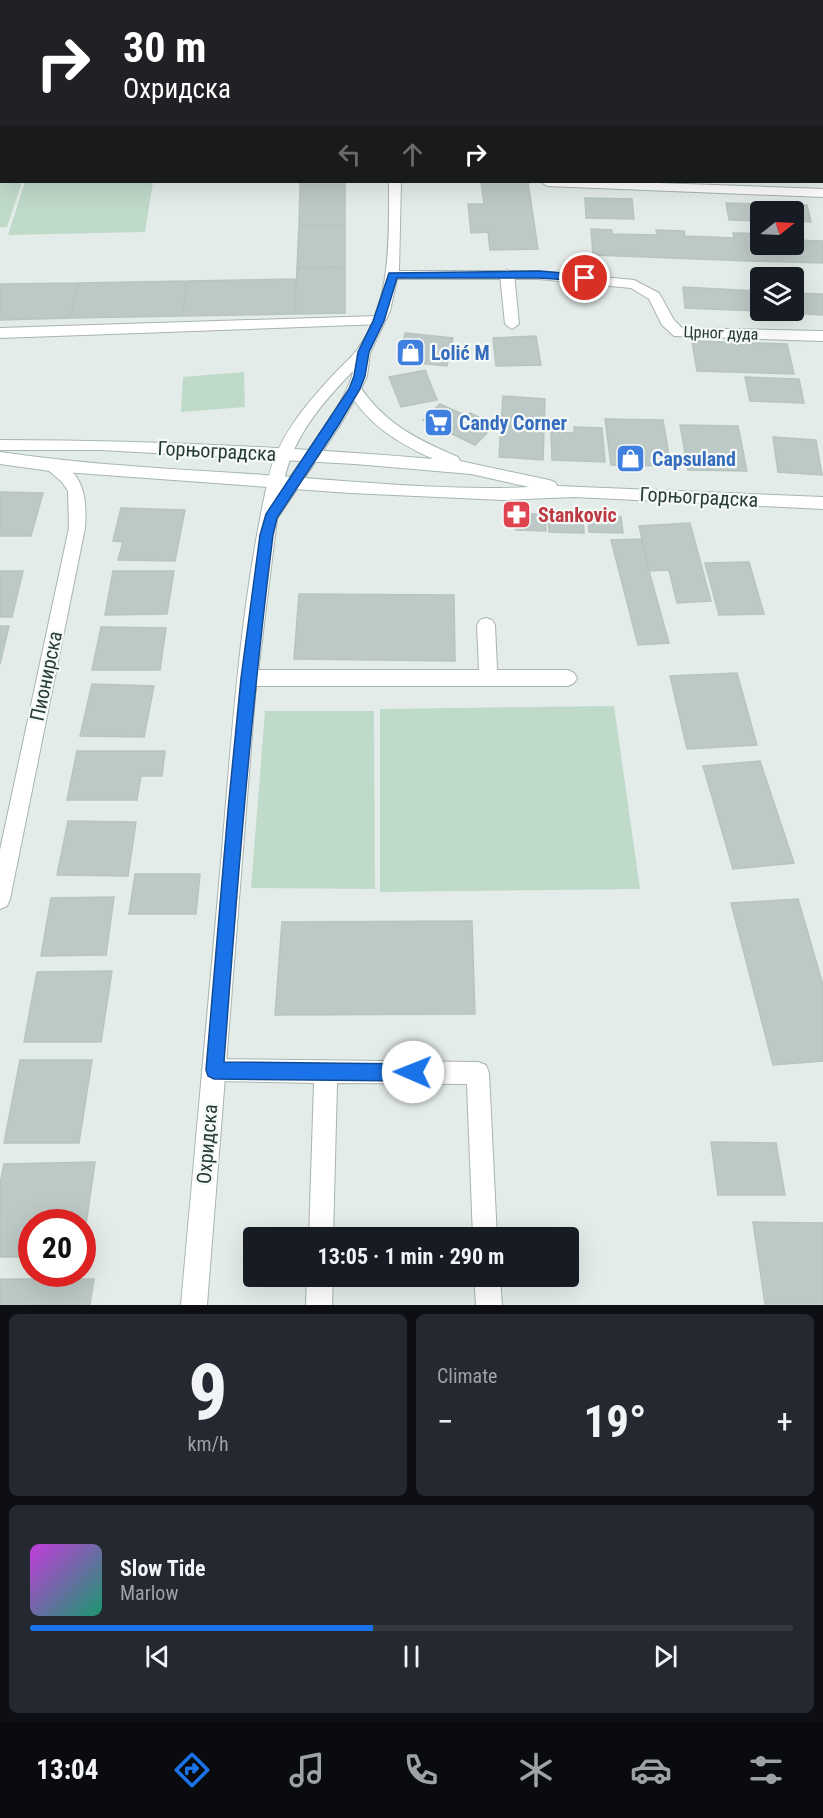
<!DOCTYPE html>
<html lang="en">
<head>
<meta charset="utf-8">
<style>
	:root { --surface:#171b24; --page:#242831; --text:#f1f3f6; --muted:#9ea1a6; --line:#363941; --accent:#1a73e8 }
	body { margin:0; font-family:"Roboto Condensed",sans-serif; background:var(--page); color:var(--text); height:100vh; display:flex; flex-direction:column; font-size:22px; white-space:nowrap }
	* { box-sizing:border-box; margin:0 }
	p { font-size:20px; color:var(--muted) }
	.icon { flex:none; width:33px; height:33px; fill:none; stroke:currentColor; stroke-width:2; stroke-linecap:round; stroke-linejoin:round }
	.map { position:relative; height:1305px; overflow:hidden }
	.details { display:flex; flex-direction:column; gap:9px; padding:9px; background:#0d0f14; flex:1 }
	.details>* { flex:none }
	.top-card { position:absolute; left:0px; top:0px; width:824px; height:183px; box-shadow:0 6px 24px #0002; background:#202124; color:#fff; overflow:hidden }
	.needle { width:39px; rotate:72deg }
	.buttons { position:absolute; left:750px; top:201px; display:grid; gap:12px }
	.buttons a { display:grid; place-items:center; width:54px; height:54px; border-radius:6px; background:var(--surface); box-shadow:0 6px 24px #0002; font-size:30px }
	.speed { position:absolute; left:18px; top:1209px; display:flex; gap:12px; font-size:30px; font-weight:700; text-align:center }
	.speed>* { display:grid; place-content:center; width:78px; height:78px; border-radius:50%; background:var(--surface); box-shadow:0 6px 24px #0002; line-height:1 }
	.speed .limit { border:9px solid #d22; background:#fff; color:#111 }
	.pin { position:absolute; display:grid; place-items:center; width:51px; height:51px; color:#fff; margin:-26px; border:3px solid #fff; border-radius:50%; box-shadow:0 2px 6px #0007 }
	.me { position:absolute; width:66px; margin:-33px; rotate:271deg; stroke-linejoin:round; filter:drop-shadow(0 0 4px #0008) }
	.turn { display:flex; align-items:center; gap:21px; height:126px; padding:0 24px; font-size:27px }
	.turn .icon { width:78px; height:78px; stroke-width:2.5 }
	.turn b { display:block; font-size:42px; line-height:51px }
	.lanes { display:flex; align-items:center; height:57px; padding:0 24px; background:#0003; justify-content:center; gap:30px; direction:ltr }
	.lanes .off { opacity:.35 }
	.big { font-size:45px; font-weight:700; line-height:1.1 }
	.details .card { flex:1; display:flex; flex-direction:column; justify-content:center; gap:9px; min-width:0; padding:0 21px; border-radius:9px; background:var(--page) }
	.details .dial { align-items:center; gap:0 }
	.dial b { font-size:78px; line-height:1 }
	.song { display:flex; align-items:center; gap:18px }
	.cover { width:72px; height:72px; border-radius:9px; background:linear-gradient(135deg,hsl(290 70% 55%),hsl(160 70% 35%)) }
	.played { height:6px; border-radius:3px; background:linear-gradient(90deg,var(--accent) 45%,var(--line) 45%) }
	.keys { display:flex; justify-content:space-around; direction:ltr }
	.heat { display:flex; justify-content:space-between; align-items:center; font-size:33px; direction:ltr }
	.details .tiles { flex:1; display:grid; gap:9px; grid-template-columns:1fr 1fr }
	.card:last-child { grid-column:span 2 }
	.trip { position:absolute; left:243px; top:1227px; width:336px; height:60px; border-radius:6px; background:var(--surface); box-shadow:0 6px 24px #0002; font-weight:700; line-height:60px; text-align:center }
	.dock { display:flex; height:96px; justify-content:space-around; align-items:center; background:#090b0e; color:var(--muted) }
	.dock .icon { width:42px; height:42px }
	.dock .on { color:var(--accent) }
	.dock b { font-size:27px; color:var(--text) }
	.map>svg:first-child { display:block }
	.green { fill:#c0daca }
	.building { fill:#bdc9c6; stroke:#b7c5c1; stroke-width:1.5 }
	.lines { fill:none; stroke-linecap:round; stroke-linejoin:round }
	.lane-casing { stroke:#a7b4b0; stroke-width:2 }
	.street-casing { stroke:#a7b4b0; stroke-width:2 }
	.secondary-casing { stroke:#a4b6b2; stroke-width:2 }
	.lane { fill:#fff; fill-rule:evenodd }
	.street { fill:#fff; fill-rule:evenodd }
	.secondary { fill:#fff; fill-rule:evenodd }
	.route { fill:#1a73e8; stroke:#114b97; stroke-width:1.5 }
	.labels { text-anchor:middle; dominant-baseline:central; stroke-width:4.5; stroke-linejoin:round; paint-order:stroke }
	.far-street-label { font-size:16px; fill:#263c38; stroke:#f5f9f7 }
	.shop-label { font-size:20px; font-weight:bold; fill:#366cbe; stroke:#f5f9f7; text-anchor:start }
	.street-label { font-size:20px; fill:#263c38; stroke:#f5f9f7 }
	.health-label { font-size:20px; font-weight:bold; fill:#be3a42; stroke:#f5f9f7; text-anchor:start }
</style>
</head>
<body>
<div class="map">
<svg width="823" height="1305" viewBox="0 0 823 1305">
	<rect width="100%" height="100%" fill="#e4ece9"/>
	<path class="green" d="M0,146l2,36h20l-15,45h-7z
		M25,182h128l-8,50 -137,3z
		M244,372l1,35 -64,5 2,-35z
		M614,706l26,183 -260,3v-183z
		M265,711h109l1,178 -124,-1z"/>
	<path class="building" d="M223,0h111l-111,2z
		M300,182h45v3l-45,1z
		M481,182h47l10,67 -48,1 -2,-18 -17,1 -3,-29h16z
		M345,185v40l-46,1 1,-40z
		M585,198l47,1 2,20 -48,-1z
		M726,203l81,2 4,17 -17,-1v-9h-34v9l-31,-1z
		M345,225v42l-48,1 2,-42z
		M591,229l21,1v4l45,1 -1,-5 28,1 1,5 49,2 -1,-5h10l6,28 -156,-6z
		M743,233l11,1 1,4 5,1v5h34v-4l29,1v22l-74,-2z
		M345,267v46l-50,1 2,-46z
		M296,279l-1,35 -112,2 4,-35z
		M187,281l-4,35 -113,2 8,-35z
		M78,283l-8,35 -70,2v-36z
		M683,287l72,4 3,20 -73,-3z
		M755,291h5v19h34v-17l29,1v21l-65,-4z
		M405,333l48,5 -6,28 -49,-5z
		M536,336l5,29 -45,1 -3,-28z
		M692,341l95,3 7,30 -97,-3z
		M425,370l12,30 -36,7 -12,-30z
		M745,377l54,2 5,24 -54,-2z
		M503,396l42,3 -2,61 -44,-3z
		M440,404l27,12 -17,17 -27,-13z
		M470,413l25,12 -20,20 -25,-12z
		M605,419l58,1 8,46 -60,-1z
		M680,425l58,1 9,45 -59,-1z
		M574,427l28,1 3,34 -53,-2 -1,-28 23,1z
		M773,437l43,3 6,35 -44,-3z
		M0,492l43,1 -12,43h-31z
		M121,508l64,2 -10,51 -57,-1 5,-18 -10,-1z
		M515,514h30l1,17 -30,-1z
		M548,515l35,1 1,17 -35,-1z
		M588,516l33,1 2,16 -34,-1z
		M690,523l21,78 -34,2 -8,-33 -20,1 -10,-45z
		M641,539l8,32 20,72 -31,2 -27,-105z
		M749,562l15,52 -45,1 -14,-52z
		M0,571h23l-11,46h-12z
		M113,571h61l-7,43 -62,1z
		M299,594l155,1 1,66 -161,-2z
		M0,626h9l-9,38z
		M101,627l65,1 -6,42h-68z
		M737,673l20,72 -70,4 -17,-73z
		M92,684l62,2 -10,51 -64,-1z
		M77,751h88l-3,25h-21l-4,24h-70z
		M760,761l34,102 -61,6 -30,-103z
		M68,821l68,1 -8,54 -71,-1z
		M135,874h65l-4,40h-67z
		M114,897l-8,58 -65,1 10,-58z
		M798,899l25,86v76l-50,4 -42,-162z
		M472,921l3,93 -200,1 7,-93z
		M112,971l-11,71h-77l13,-70z
		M20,1060h72l-13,83h-75z
		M711,1142l65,1 9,52h-67z
		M95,1162l-13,91v-31h-50v35h-32v-73l4,-20z
		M753,1222l70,1v81h-58z
		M0,1279h94l-4,26h-90z"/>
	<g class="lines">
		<defs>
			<path id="lane" d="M76,0h10l-11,2z
				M432,0h10v2h-10z
				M822,47h1v6h-1z
				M822,73h1v6h-1z
				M507,270l7,4 5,50 -7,5 -7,-5 -5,-50z
				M378,316l7,5 -2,3 -383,14v-10z
				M486,618l6,2 3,5 2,45h71l6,3 3,5 -3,5 -6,3h-320l-6,-3 -3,-5 3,-5 6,-3h231l-2,-45 3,-5z
				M214,1059l264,3 8,3 3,8 8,165h-24l-6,-154 -130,-1 -4,155h-24l5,-155 -100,-2 -8,-3 -3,-8 3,-8z
				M307,1276h26l-1,29h-26z
				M474,1276h26l2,29h-26z"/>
			<path id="street" d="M386,0h10v2h-10z
				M486,0h10v2h-10z
				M389,182h12l-2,89h140l95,9 25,13 15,27 8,8 141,3v10l-149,-5 -12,-11 -13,-26 -18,-11 -92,-9h-142l-7,32 -20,42 -3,23 -6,13 -22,38 -62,92 -22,178 -48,608h-26c13,-148 27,-295 40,-443 11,-127 19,-257 47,-382 9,-43 39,-77 68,-108 6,-7 14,-13 20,-21 36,-45 33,-114 33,-169zM353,371c-3,26 -54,92 -70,116 7,-47 38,-83 70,-116z
				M541,182h88l194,7v8l-276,-11z
				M50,459c35,11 37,39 35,69l-75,371 -3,7 -7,3v-59l69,-322 -1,-37 -6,-9 -20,-17 2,-4z"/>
			<path id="secondary" d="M354,384l5,1c24,38 59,55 99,72l2,4 89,19 6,2 2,4 266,11v12l-249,-12 -71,3 -153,-7 -300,-22 -50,-7v-12c87,13 176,17 264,23 87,6 177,16 265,12l-58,-13 -116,-10 -255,-14h-100v-10c144,0 289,7 433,19 -37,-17 -66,-35 -86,-70z"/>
		</defs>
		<use href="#lane" class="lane-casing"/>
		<use href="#street" class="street-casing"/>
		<use href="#secondary" class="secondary-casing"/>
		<use href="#lane" class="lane"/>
		<use href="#street" class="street"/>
		<use href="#secondary" class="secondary"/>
	</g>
	<path class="route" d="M539,271l46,4 5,3 -5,3 -46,-3h-142l-13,43 -15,31 -4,24 -5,13 -22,37 -61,92 -4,17c-22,175 -36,351 -49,527l189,2 6,2 2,6 -2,7 -6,2 -199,-2 -6,-3 -2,-6 22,-260 13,-132 19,-143 6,-21 83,-125 5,-13 4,-24 15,-31 16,-48z"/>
	<defs>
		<symbol id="shop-square" viewBox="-11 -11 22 22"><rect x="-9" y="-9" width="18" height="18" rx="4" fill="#3f7fe0" stroke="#f5f9f7"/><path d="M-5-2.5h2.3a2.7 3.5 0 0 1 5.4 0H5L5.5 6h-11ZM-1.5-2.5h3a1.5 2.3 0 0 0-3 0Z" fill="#fff"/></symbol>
		<symbol id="supermarket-square" viewBox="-11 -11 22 22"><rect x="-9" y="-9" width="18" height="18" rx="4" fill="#3f7fe0" stroke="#f5f9f7"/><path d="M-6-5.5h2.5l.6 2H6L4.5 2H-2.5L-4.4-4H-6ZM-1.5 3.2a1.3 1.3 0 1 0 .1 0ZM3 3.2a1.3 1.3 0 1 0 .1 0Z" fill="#fff"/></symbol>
		<symbol id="pharmacy-square" viewBox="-11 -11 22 22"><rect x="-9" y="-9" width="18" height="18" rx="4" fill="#e0444e" stroke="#f5f9f7"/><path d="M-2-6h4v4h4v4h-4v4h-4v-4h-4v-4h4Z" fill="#fff"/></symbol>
	</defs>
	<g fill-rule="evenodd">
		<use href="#shop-square" x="394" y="336" width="33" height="33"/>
		<use href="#supermarket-square" x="422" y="406" width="33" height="33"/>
		<use href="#shop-square" x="614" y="442" width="33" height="33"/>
		<use href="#pharmacy-square" x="500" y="498" width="33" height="33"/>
	</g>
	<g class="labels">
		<g class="far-street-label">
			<text transform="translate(721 333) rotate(2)">Црног дуда</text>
		</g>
		<g class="shop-label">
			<text x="431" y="353">Lolić M</text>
			<text x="459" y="423">Candy Corner</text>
			<text x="652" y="459">Capsuland</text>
		</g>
		<g class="street-label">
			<text transform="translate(217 451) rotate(3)">Горњоградска</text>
			<text transform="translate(699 497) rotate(3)">Горњоградска</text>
			<text transform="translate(46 676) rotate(-78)">Пионирска</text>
			<text transform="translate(207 1144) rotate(-85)">Охридска</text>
		</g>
		<g class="health-label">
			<text x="538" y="515">Stankovic</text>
		</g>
	</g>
</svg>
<div class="buttons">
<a><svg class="needle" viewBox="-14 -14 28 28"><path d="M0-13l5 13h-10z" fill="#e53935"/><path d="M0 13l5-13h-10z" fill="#9ea1a6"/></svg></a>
<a><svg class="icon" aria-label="layers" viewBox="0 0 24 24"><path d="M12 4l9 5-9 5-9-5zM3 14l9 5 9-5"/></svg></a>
</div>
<div class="speed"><div class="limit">20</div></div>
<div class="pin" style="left:585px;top:278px;background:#d93025"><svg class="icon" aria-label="arrive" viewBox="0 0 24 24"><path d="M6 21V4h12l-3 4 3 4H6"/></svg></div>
<svg class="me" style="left:413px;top:1072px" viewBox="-20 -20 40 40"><circle r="19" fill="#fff"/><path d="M0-13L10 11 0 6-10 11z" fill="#1a73e8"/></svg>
<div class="trip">13:05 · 1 min · 290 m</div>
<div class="top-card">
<div class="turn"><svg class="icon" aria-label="right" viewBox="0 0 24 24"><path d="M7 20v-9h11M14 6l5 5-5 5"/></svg><div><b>30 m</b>Охридска</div></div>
<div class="lanes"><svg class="icon off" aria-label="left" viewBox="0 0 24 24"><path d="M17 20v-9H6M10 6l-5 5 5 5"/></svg><svg class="icon off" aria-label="ahead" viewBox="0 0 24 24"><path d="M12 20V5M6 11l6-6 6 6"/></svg><svg class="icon" aria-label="right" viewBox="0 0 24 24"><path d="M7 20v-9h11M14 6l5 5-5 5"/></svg></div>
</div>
</div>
<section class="details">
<div class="tiles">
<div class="card dial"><b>9</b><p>km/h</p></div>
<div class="card"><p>Climate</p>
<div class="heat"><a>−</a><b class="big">19°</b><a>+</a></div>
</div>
<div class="card">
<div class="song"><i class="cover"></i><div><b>Slow Tide</b><p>Marlow</p></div></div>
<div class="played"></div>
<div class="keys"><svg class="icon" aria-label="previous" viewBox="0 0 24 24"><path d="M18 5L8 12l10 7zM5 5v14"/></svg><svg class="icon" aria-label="pause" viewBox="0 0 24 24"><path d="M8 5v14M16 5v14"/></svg><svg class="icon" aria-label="next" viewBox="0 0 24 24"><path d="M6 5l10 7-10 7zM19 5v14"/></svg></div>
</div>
</div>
</section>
<nav class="dock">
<b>13:04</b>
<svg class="icon on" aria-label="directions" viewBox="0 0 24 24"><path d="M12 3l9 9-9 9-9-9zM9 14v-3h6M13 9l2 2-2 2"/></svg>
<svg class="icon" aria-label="music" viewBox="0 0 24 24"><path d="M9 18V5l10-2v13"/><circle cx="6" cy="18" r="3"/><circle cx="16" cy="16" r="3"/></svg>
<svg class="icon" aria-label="phone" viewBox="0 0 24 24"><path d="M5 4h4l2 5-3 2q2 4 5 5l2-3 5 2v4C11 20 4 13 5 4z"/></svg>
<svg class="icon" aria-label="climate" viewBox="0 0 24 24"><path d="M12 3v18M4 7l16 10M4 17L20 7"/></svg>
<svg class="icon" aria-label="car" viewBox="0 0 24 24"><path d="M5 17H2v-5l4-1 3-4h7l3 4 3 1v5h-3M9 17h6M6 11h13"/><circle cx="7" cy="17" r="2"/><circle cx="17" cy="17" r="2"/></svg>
<svg class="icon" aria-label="filters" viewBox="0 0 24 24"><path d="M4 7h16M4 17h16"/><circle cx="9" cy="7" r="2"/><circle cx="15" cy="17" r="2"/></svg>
</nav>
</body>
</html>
